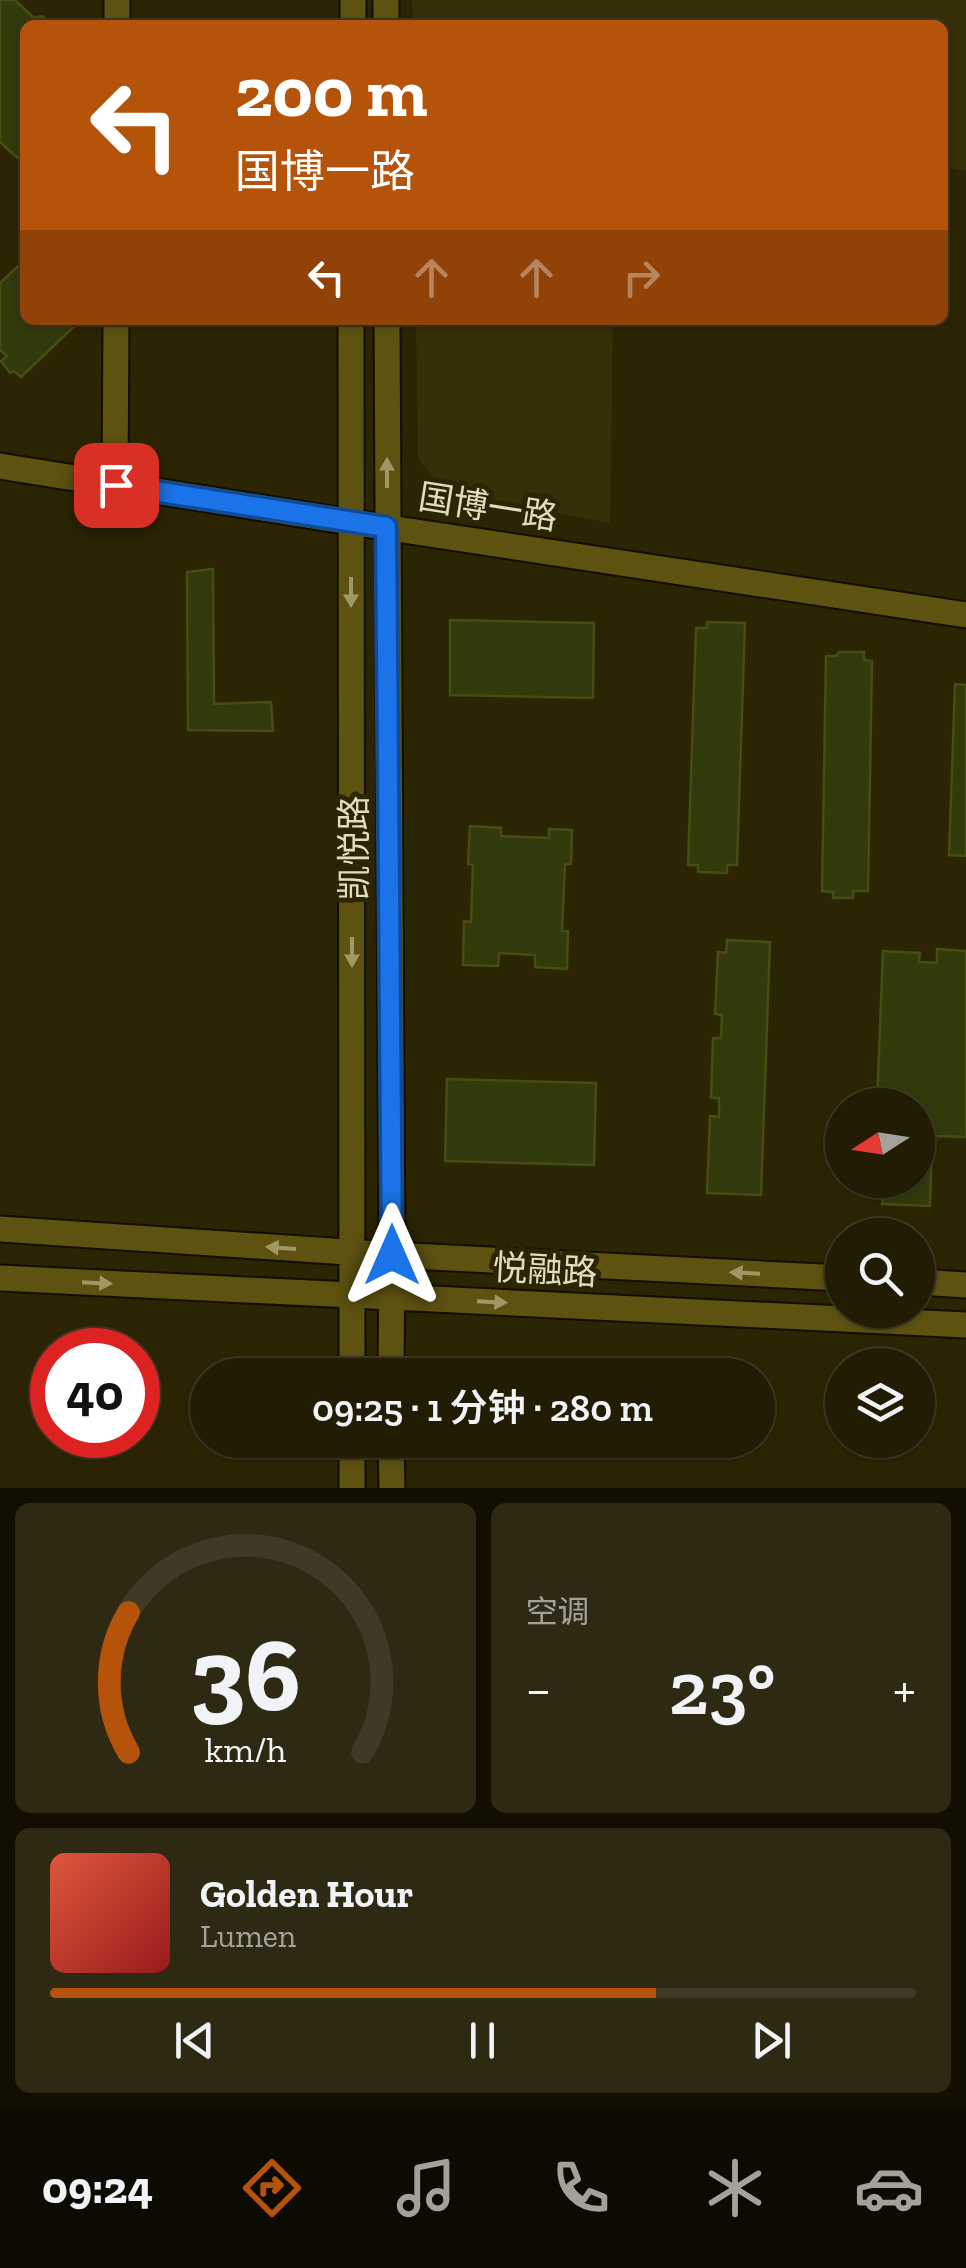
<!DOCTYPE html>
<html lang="zh">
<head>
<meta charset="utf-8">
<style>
	:root { --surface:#211c03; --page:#2d2912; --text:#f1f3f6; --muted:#a2a19a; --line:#3e3a25; --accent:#b45309 }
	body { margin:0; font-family:"Zilla Slab","Noto Sans SC",serif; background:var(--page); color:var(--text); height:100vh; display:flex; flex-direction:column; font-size:38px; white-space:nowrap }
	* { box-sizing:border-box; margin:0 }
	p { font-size:32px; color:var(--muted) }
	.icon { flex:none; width:55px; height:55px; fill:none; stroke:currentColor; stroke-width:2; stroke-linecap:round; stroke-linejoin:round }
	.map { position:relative; height:1488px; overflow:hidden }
	.side { display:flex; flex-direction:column; gap:15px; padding:15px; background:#120f02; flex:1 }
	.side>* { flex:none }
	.banner { position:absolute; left:20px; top:20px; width:928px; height:305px; border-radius:15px; box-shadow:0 2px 8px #0004,0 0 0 2px var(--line); background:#b45309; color:#fff; overflow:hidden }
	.needle { width:65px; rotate:258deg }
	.fabs { position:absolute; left:825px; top:1088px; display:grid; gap:20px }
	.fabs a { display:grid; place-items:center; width:110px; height:110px; border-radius:50%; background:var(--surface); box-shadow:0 2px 8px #0004,0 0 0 2px var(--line); font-size:50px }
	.speed { position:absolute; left:30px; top:1328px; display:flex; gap:20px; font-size:50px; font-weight:700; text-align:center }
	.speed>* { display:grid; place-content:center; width:130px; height:130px; border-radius:50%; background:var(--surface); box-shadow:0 2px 8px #0004,0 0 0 2px var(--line); line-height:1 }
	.speed .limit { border:15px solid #d22; background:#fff; color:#111 }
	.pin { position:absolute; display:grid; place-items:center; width:85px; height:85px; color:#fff; margin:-42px; border-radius:20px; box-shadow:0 5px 15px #0006 }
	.me { position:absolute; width:110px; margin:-55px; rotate:0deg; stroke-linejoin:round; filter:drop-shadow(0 0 8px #0008) }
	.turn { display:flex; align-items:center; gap:35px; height:210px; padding:0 50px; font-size:45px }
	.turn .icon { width:130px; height:130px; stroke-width:2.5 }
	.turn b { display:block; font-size:70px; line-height:85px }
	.lanes { display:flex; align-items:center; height:95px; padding:0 50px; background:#0003; justify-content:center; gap:50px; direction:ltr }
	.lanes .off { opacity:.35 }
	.big { font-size:75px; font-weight:600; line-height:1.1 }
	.side .tile { flex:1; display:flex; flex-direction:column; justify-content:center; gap:15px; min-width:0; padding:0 35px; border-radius:15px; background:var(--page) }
	.side .dial { align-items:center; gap:0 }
	.dial svg { height:260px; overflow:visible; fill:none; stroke:var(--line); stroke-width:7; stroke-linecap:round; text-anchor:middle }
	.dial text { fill:var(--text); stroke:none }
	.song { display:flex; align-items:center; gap:30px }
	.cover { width:120px; height:120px; border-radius:15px; background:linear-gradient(135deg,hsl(10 70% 55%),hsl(0 70% 35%)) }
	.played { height:10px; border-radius:5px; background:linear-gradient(90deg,var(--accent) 70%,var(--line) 70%) }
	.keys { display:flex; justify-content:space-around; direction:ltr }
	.heat { display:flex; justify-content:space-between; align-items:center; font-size:55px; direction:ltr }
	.side .tiles { flex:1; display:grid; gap:15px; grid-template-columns:1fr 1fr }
	.tile:last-child { grid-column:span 2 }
	.trip { position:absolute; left:190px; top:1358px; width:585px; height:100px; border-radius:50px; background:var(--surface); box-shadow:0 2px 8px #0004,0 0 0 2px var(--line); font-weight:600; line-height:100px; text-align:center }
	.tab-bar { display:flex; height:160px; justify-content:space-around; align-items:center; background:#0d0b01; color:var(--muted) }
	.tab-bar .icon { width:70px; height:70px }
	.tab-bar .active { color:var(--accent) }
	.tab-bar b { font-size:45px; color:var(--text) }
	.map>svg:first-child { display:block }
	.built { fill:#362f08 }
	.building { fill:#323a0c; stroke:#454e12; stroke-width:2.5 }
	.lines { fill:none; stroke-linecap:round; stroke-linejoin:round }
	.street-casing { stroke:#120e00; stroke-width:29 }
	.secondary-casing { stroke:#120e00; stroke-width:29 }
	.street { stroke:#5e5211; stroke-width:25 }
	.secondary { stroke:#5e5211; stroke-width:25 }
	.oneway { fill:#a09767 }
	.route-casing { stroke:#114b97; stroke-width:25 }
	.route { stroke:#1a73e8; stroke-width:18 }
	.labels { text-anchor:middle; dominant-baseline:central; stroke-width:10; stroke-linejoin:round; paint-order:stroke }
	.street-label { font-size:35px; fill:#e1dcbd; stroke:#2c2504 }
</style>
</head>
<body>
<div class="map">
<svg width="966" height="1488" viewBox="0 0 966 1488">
	<rect width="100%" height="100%" fill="#2c2504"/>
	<path class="built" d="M412,0h554v170l-23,-2 -1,-143h-529z
		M416,320h197l-3,203 -166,-32 -26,-34z"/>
	<path class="building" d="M0,0h15l19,18 8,-2 11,9h-28v140l-25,-23z
		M25,265v55h56l-60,57 -7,-6 -4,2 -9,-12 6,-5 -7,-6v-67l18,-17 2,4z
		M213,569l1,135 57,-2 2,29 -85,-1 -1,-158z
		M450,620l144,3 -1,75 -143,-3z
		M707,622l38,1 -8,242h-10v8l-29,-1v-7h-10l8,-237h11z
		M839,652h25v8l8,1 -4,230h-15v7h-20v-6l-11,-1 4,-235h10z
		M955,684l11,1v171l-17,-1z
		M470,826l31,2v8l48,2v-9l23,1 -1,34h-6l-3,67h6l-1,38 -32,-2v-12l-36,-2 -1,13 -35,-1 1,-44 7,1 2,-57 -5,-1z
		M727,940l43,2 -9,253 -54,-2 3,-77 9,1v-19h-8l2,-60h8l1,-23 -7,-1 3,-62 8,1z
		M937,949l29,2v186l-34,-1 -2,70 -48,-2 2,-8h-10v-16h44v-75h-41l6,-154 37,2 -1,9 18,1z
		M447,1079l149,4 -2,82 -149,-4z"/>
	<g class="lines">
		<defs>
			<path id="street" d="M117,25v-25
				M115,485l1,-165"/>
			<path id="secondary" d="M386,0v25
				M353,25v-25
				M351,320l1,1055
				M387,320l5,935 -1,120
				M0,466l350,56 616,93
				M0,1229l392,26 450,23
				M0,1278l966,47
				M918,1282l48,3
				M352,1440v48
				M391,1440l1,48"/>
		</defs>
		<use href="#street" class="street-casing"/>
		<use href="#secondary" class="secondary-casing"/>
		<use href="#street" class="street"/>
		<use href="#secondary" class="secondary"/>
	</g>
	<defs><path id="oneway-solid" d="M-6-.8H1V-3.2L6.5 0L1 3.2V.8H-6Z" transform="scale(2.5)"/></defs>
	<g class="oneway">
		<use href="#oneway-solid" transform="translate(387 473) rotate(-90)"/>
		<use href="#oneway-solid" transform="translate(351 592) rotate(90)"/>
		<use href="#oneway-solid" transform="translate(352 952) rotate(90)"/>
		<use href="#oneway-solid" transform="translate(281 1248) rotate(-176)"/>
		<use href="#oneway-solid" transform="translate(745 1273) rotate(-177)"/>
		<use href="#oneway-solid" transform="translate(97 1283) rotate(3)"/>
		<use href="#oneway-solid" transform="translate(492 1302) rotate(3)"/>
	</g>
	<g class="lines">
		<defs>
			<path id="route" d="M116,485l270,42 6,728"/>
		</defs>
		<use href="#route" class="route-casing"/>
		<use href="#route" class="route"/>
	</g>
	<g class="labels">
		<g class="street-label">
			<text transform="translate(488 507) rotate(9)">国博一路</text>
			<text transform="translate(354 848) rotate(-90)">凯悦路</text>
			<text transform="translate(545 1270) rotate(3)">悦融路</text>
		</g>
	</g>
</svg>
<div class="fabs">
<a><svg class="needle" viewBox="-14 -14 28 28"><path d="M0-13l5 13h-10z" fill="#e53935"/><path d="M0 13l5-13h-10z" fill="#a2a19a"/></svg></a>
<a><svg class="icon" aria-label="search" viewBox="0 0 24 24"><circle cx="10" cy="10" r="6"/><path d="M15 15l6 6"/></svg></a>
<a><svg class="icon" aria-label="layers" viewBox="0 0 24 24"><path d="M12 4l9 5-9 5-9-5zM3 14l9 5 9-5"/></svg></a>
</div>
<div class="speed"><div class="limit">40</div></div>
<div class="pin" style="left:116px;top:485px;background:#d93025"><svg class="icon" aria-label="arrive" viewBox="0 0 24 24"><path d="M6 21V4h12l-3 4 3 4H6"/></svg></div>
<svg class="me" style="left:392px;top:1255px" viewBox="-20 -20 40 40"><path d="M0-17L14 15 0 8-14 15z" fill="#1a73e8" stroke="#fff" stroke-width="4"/></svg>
<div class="trip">09:25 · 1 分钟 · 280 m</div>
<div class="banner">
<div class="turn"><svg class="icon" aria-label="left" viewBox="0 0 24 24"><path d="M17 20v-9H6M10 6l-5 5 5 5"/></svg><div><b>200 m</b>国博一路</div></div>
<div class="lanes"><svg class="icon" aria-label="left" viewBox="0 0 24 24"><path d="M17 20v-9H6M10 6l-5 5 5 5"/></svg><svg class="icon off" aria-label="ahead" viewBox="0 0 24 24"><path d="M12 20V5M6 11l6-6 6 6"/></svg><svg class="icon off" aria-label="ahead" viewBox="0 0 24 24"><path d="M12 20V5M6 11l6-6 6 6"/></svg><svg class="icon off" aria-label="right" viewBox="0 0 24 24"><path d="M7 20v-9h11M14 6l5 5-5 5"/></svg></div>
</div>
</div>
<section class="side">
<div class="tiles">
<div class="tile dial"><svg viewBox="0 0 100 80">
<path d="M14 69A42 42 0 1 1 86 69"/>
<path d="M14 69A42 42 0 0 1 14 26" stroke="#b45309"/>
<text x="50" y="56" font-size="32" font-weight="700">36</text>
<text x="50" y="72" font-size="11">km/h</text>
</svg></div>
<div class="tile"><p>空调</p>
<div class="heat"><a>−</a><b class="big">23°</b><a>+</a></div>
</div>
<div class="tile">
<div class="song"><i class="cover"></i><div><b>Golden Hour</b><p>Lumen</p></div></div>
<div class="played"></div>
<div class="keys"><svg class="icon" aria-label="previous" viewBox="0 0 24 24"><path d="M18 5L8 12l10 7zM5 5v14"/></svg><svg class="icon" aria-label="pause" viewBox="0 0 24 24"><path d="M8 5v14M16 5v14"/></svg><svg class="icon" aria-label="next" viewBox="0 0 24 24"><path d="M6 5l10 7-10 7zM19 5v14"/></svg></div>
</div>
</div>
</section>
<nav class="tab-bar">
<b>09:24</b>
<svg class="icon active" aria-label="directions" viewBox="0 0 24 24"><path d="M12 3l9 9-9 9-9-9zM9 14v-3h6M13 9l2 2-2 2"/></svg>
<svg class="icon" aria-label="music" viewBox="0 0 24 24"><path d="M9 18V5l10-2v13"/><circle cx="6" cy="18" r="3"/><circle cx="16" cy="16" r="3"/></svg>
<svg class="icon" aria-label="phone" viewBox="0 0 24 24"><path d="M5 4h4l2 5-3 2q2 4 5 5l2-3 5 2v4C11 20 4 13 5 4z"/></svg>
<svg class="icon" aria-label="climate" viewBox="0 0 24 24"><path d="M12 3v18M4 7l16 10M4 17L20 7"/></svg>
<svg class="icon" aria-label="car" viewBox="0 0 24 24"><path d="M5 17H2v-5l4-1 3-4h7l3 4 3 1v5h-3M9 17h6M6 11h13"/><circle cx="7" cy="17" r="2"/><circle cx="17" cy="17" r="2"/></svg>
</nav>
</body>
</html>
